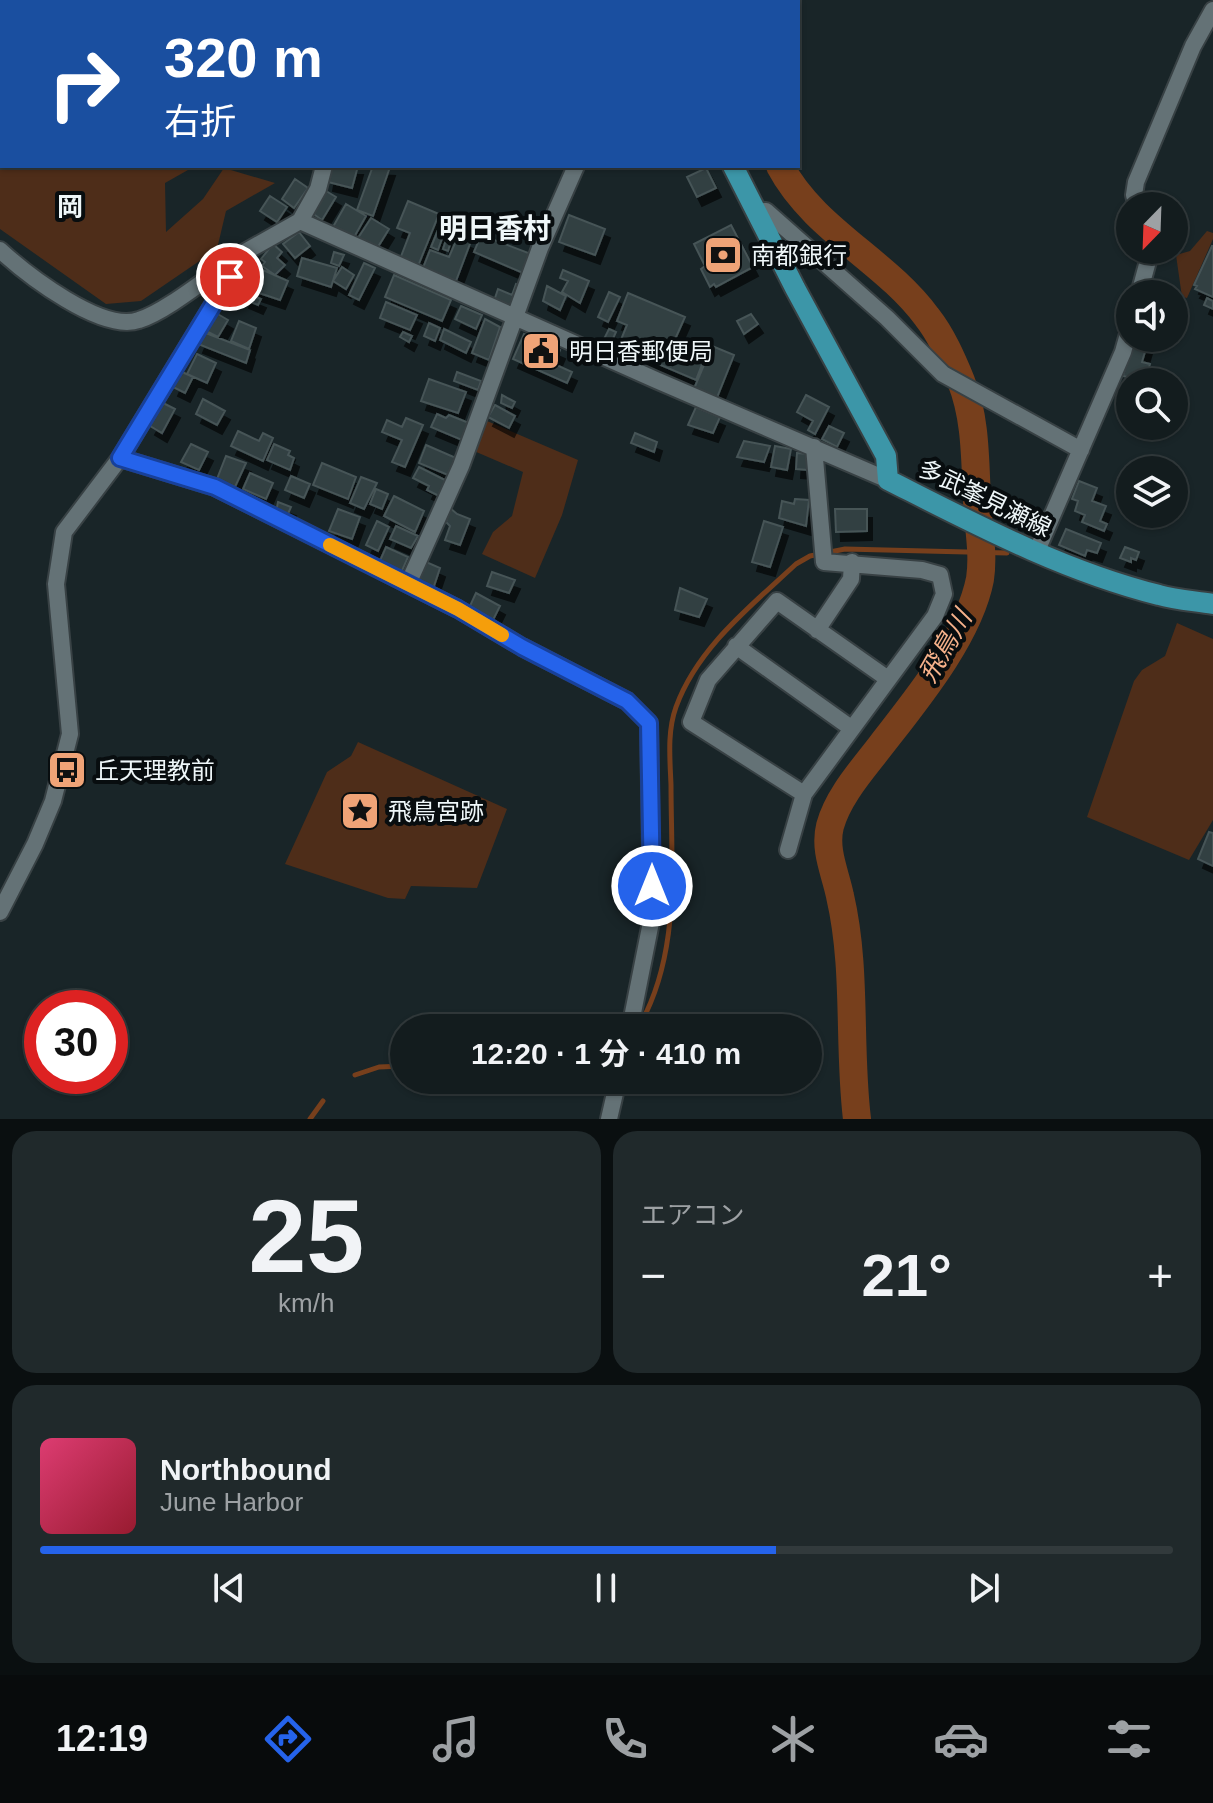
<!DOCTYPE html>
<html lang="ja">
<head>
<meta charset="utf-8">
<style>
	:root { --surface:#131c1e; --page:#20292b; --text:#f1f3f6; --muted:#9da1a4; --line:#323a3c; --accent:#2563eb }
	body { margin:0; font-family:Helvetica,"Noto Sans JP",sans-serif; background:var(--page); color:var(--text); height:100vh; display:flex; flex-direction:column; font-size:30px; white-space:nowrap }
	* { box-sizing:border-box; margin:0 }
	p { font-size:26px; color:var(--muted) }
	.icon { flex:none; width:44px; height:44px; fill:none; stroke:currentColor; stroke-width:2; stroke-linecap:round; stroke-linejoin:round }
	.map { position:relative; height:1119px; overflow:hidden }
	.drawer { display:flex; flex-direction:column; gap:12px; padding:12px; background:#0a0f10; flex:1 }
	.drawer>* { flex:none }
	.top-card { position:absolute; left:0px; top:0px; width:800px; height:168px; box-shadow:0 2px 6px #0004,0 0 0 2px var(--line); background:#1a4fa0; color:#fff; overflow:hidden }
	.needle { width:52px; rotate:203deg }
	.tools { position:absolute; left:1116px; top:192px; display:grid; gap:16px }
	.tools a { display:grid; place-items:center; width:72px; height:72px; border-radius:50%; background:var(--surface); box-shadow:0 2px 6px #0004,0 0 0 2px var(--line); font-size:40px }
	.speed { position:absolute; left:24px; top:990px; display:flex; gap:16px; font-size:40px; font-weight:700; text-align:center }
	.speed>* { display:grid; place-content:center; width:104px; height:104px; border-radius:50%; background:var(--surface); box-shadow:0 2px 6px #0004,0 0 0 2px var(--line); line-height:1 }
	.speed .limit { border:12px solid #d22; background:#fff; color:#111 }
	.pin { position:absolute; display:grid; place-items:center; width:68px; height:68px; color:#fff; margin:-34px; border:4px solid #fff; border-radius:50%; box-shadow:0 2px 8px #0007 }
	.me { position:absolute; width:88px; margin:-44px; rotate:0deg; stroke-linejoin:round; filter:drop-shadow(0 0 6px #0008) }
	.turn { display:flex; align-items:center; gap:28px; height:168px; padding:0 32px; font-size:36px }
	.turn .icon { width:104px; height:104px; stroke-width:2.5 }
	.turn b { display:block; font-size:56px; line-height:68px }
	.big { font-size:60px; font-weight:700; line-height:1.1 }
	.drawer .widget { flex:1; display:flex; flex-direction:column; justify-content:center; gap:12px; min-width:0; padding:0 28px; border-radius:24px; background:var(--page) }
	.drawer .dial { align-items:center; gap:0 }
	.dial b { font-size:104px; line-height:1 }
	.song { display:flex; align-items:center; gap:24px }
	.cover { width:96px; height:96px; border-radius:12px; background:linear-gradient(135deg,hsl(340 70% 55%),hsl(350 70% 35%)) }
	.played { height:8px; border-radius:4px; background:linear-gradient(90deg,var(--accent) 65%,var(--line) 65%) }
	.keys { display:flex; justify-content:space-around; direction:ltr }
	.heat { display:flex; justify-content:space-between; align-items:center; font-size:44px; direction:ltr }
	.drawer .tiles { flex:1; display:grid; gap:12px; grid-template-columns:1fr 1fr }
	.widget:last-child { grid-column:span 2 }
	.trip { position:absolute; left:390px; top:1014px; width:432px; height:80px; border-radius:40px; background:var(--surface); box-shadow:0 2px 6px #0004,0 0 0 2px var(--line); font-weight:700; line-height:80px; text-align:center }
	.dock { display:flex; height:128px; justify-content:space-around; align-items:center; background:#080b0c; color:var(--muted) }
	.dock .icon { width:56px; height:56px }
	.dock .on { color:var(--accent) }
	.dock b { font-size:36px; color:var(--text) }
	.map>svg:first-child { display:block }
	.green { fill:#4e2d19 }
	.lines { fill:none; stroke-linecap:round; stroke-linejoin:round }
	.stream { stroke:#773f1c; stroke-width:5 }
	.river { stroke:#773f1c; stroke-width:28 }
	.building { fill:#323f43; stroke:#465457; stroke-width:2; filter:url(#shadow) }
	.minor-casing { stroke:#384144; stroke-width:20 }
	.major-casing { stroke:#384144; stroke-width:24 }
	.minor { stroke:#647276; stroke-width:16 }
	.major { stroke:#3c96a8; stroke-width:20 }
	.route-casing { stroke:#184099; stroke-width:20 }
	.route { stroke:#2563eb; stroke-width:14 }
	.slow { stroke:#f59e0b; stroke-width:14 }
	.labels { text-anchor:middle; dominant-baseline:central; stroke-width:8; stroke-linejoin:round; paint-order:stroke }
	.poi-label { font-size:24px; fill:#eff7f9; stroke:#080d0f; text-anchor:start }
	.street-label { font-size:24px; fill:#eff7f9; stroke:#080d0f }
	.neighbourhood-label { font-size:26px; font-weight:bold; fill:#eff7f9; stroke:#080d0f }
	.water-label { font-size:26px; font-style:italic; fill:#f6b18a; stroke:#080d0f }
	.quarter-label { font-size:28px; font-weight:bold; fill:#eff7f9; stroke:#080d0f }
</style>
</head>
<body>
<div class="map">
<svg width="1213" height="1119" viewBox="0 0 1213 1119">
	<defs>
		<filter id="shadow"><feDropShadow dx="5" dy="9" stdDeviation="0" flood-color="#0009"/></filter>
	</defs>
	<rect width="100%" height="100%" fill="#192528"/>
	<path class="green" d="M0,130h2v36h193l-30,17 1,49 37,-33 21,-31 51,15 -49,28 -9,38 -76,52 -35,3 -106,-75z
		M1207,231l6,2v6l-26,59 -5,-1 -6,-42 14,-4z
		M487,421l91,39 -16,55 -27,63 -53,-24 11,-22 19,-16 11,-44 -49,-21z
		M1177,623l36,16v181l-24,40 -102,-43 47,-136 8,-11 23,-14z
		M358,742l149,67 -30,79 -66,-2 -6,13 -17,-1 -103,-34 42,-92 24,-16z"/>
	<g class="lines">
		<path class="stream" d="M646,1013c34,-71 25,-151 25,-228 -1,-26 -4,-53 5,-78 22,-60 75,-101 120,-143l14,-8 35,-7 162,4
			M355,1075l24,-8 25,-1
			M310,1119l13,-18"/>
		<path class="river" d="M730,0v2
			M780,166c34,64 105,94 147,151 15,19 25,42 34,64 15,37 14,80 16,119 1,27 7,52 3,79 -11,57 -63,120 -98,165 -19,25 -44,52 -52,82 -6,24 5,46 10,70 17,73 8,149 17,223"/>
	</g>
	<path class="building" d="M363,0h40l-41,2z
		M331,166h27l-6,22 -24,-6z
		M373,166l17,1 -17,49 -16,-6z
		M706,168l10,20 -19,9 -10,-20z
		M295,179l13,9 -14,20 -12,-9z
		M326,191l10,6 -14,23 -10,-7z
		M270,196l17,11 -10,15 -17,-11z
		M408,201l31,13 -21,52 -18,-7 10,-26 -13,-5z
		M346,204l20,12 -13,23 -20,-12z
		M569,215l36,14 -10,26 -36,-13z
		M371,218l18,11 -13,21 -18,-12z
		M731,225l22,42 -37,20 -2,-3 -4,3 -9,-18 4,-3 -11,-22z
		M438,230l6,3 -6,17 -7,-3z
		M299,232l11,14 -15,12 -12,-14z
		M481,235l50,19 -8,19 -49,-21z
		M458,236l13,5 -15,40 -33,-13 7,-18 19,7z
		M447,237l5,1 -4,13 -5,-2z
		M273,244l9,8 -5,6 8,7 -10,10 -13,-9 3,-4 -4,-3z
		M1212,246h1v51l-18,-8 2,-3 -3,-1z
		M334,252l10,3 -5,11 -8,-3z
		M302,258l35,10 -6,19 -34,-11z
		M364,263l11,5 -16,32 -10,-5z
		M256,267l32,14 -8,19 -45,-15z
		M342,267l12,8 -8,14 -13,-8z
		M563,270l26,11 -9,22 -18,-11 6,-11 -8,-3z
		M394,275l57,25 -9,21 -57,-24z
		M516,284l7,3 -9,22 -20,-8 4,-12 14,6z
		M547,286l19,10 -6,14 -17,-9z
		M609,292l11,5 -12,25 -10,-5z
		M246,293l15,6 -3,6 -14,-6z
		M628,293l57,24 -13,29 32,13 -8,21 -78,-33 9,-22 -10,-4z
		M1207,298l6,3v8l-9,-4z
		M386,302l31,13 -7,15 -30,-12z
		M461,306l21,9 -6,14 -21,-10z
		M216,313l12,7 -10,17 -12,-6z
		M751,314l7,10 -14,10 -7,-13z
		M485,319l15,8 -11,33 -17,-7z
		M239,321l17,7 -7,21 -18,-8z
		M429,323l11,5 -5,13 -11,-5z
		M444,329l27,13 -5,11 -26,-13z
		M609,329l7,3 -6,13 -7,-4z
		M203,332l47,18 -4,13 -48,-19z
		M403,332l9,4 -3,6 -9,-5z
		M524,334l36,16 -6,14 18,8 -5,11 -54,-24z
		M1133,338h16l-7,24 8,2 -5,17 -22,-5z
		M712,346l22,9 -18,45 -23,-9z
		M197,354l19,9 -9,20 -20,-9z
		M180,371l13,6 -8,16 -12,-6z
		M457,372l24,9 -3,9 -24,-9z
		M429,379l37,13 -8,21 -37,-12z
		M502,395l13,7 -3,6 -11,-5z
		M806,395l23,12 -14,27 -7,-4 5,-9 -16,-9z
		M203,399l22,12 -8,14 -21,-11z
		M163,403l12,6 -13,24 -12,-7z
		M495,405l20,11 -6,12 -21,-11z
		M696,407l24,10 -7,16 -25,-8z
		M437,414l9,4 3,-3 20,8 -7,17 -31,-13z
		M406,418l17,7 -18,42 -13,-5 10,-22 -20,-8 5,-12 15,7z
		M829,426l15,7 -7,14 -15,-8z
		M238,431l21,10 4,-8 10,5 -10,23 -32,-15z
		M635,433l22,9 -3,10 -23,-9z
		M744,441l26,5 -6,16 -27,-5z
		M191,444l17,8 -9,18 -18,-8z
		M274,444l16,7 -2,4 6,3 -4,12 -23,-10z
		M426,445l30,13 -8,17 -29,-12z
		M775,446l16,3 -4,21 -16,-3z
		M797,453l11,1v16l-12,-1z
		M226,456l20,7 -11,24 -18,-8z
		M322,463l34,14 -8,22 -35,-14z
		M419,467l28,14 -8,15 -12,-6 2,-4 -16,-8z
		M250,473l23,10 -7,16 -23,-10z
		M291,476l19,8 -6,14 -19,-8z
		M361,477l16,6 -13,26 -14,-6z
		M1079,481l18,7 -5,13 14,5 -6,15 7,3 -3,7 -22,-9 3,-7 -10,-4 3,-10 -6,-2z
		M376,489l12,5 -6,15 -12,-5z
		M394,496l30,15 -9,21 -31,-16z
		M795,499l14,1 -3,26 -27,-8 3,-17 12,3z
		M278,502l13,5 -4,9 -11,-4z
		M450,508l7,6 13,5 -10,26 -15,-5 5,-14 -4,-4z
		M338,509l22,8 -8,22 -23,-8z
		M835,509h32v22l-31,1z
		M377,521l12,6 -11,24 -12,-6z
		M764,521l19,6 -13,40 -18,-5z
		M396,526l22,10 -7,12 -21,-9z
		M1066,529l35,14 -4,10 -10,-3 -2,6 -26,-11z
		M386,547l22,10 -7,16 -22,-10z
		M1125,547l14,5 -3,8 -5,-2v4l-11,-4z
		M426,562l14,6 -7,21 -16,-9z
		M492,572l23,8 -6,13 -22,-7z
		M680,588l27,11 -8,18 -24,-7z
		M476,593l24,13 -7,14 -24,-12z
		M1209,832l4,1v33l-15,-7z"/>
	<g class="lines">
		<defs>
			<path id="minor" d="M541,0l4,2
				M358,2v-2
				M1137,206l-3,-11 2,-13 57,-136 20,-36
				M756,212l10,-1 121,107 56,56 138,76
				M300,221l356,159 232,100
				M0,250c27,25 102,83 139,70 27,-8 74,-47 99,-63
				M1139,294l12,-44
				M120,458l95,29 243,122 64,38 105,54 22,22 3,194 -22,111
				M1036,553l87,-201 7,-25
				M408,584l53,-118 79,-218 36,-82
				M817,630l34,-51 1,-17
				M736,646l115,82
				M804,794l-113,-72 17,-42 69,-79 111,78
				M788,850l16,-56 131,-178 9,-22 -4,-19 -18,-5 -98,-8 -10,-115
				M0,912l35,-68 18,-43 17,-67 -14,-150 8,-52 56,-74 125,-206 55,-31 18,-32 6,-23
				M609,1119l9,-39"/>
			<path id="major" d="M703,0v2
				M733,166l62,122 91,168 2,24c87,44 175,91 271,115 17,5 36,6 54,9"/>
		</defs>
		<use href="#minor" class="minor-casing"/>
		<use href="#major" class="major-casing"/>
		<use href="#minor" class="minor"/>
		<use href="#major" class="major"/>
	</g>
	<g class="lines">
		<defs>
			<path id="route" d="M230,277l-110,181 95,29 243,122 64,38 105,54 22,22 3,163"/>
		</defs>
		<use href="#route" class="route-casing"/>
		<use href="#route" class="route"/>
		<path class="slow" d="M330,545l128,64 44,26"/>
	</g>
	<defs>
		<symbol id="bank-square" viewBox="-11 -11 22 22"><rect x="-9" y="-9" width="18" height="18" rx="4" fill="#efa377" stroke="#080d0f"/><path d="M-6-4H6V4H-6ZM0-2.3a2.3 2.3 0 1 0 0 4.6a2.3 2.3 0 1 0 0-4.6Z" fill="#111"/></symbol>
		<symbol id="civic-square" viewBox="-11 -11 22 22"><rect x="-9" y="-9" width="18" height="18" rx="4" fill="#efa377" stroke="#080d0f"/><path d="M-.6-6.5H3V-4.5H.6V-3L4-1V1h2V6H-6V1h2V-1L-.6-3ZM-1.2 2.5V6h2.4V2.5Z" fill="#111"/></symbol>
		<symbol id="bus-square" viewBox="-11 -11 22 22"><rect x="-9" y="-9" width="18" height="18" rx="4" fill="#efa377" stroke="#080d0f"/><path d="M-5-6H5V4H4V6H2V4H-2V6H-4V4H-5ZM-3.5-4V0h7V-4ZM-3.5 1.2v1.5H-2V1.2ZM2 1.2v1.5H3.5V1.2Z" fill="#111"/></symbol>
		<symbol id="sight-square" viewBox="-11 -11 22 22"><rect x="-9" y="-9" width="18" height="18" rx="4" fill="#efa377" stroke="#080d0f"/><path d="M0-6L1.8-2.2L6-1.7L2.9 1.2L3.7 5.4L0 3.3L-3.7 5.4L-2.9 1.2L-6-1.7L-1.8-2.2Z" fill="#111"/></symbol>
	</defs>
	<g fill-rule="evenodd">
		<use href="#bank-square" x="701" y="233" width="44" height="44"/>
		<use href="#civic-square" x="519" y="329" width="44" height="44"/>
		<use href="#bus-square" x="45" y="748" width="44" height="44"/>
		<use href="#sight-square" x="338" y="789" width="44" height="44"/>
	</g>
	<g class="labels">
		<g class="poi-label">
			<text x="751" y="255">南都銀行</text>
			<text x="569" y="351">明日香郵便局</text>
			<text x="95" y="770">丘天理教前</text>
			<text x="388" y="811">飛鳥宮跡</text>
		</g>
		<g class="street-label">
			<text transform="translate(985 498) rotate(26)">多武峯見瀬線</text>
		</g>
		<g class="neighbourhood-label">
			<text x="70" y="207">岡</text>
		</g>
		<g class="water-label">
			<text transform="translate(945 646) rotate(-60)">飛鳥川</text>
		</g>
		<g class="quarter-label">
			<text x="495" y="228">明日香村</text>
		</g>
	</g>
</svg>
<div class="tools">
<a><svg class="needle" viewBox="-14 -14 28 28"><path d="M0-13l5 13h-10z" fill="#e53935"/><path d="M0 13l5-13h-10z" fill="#9da1a4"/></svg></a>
<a><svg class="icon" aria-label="sound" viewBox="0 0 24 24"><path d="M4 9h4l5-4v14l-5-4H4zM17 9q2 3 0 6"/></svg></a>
<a><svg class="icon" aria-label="search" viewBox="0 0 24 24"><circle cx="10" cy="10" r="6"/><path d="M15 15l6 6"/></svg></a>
<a><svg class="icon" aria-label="layers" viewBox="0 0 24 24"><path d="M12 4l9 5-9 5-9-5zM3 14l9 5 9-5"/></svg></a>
</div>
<div class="speed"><div class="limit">30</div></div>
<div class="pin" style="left:230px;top:277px;background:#d93025"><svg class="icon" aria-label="arrive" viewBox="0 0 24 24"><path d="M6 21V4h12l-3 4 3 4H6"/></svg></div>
<svg class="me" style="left:652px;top:886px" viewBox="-20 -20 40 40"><circle r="17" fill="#2563eb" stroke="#fff" stroke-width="3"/><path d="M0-11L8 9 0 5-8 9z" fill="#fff"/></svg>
<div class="trip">12:20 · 1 分 · 410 m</div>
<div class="top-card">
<div class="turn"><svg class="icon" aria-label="right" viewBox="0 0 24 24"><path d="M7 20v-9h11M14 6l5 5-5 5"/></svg><div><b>320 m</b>右折</div></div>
</div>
</div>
<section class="drawer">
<div class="tiles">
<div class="widget dial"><b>25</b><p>km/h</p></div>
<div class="widget"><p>エアコン</p>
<div class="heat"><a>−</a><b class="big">21°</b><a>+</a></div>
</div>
<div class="widget">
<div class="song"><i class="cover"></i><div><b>Northbound</b><p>June Harbor</p></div></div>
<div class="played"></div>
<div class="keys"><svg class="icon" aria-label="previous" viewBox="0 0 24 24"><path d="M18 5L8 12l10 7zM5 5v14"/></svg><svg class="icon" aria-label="pause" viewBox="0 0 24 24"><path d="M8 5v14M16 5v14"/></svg><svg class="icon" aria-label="next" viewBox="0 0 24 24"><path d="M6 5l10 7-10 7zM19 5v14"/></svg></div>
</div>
</div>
</section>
<nav class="dock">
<b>12:19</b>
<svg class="icon on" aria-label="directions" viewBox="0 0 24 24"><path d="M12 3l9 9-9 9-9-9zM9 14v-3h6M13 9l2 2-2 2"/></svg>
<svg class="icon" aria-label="music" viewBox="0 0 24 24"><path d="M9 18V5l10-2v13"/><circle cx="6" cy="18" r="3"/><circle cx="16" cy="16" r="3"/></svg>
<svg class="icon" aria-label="phone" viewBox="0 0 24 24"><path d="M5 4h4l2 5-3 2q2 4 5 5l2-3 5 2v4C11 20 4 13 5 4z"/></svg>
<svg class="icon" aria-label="climate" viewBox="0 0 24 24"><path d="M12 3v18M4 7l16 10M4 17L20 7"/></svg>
<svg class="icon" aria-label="car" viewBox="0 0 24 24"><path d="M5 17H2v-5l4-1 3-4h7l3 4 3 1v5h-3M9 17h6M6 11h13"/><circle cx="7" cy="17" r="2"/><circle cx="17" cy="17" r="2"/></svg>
<svg class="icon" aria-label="filters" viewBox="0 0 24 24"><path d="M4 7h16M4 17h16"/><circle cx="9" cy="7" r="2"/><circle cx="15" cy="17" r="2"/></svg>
</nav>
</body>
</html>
